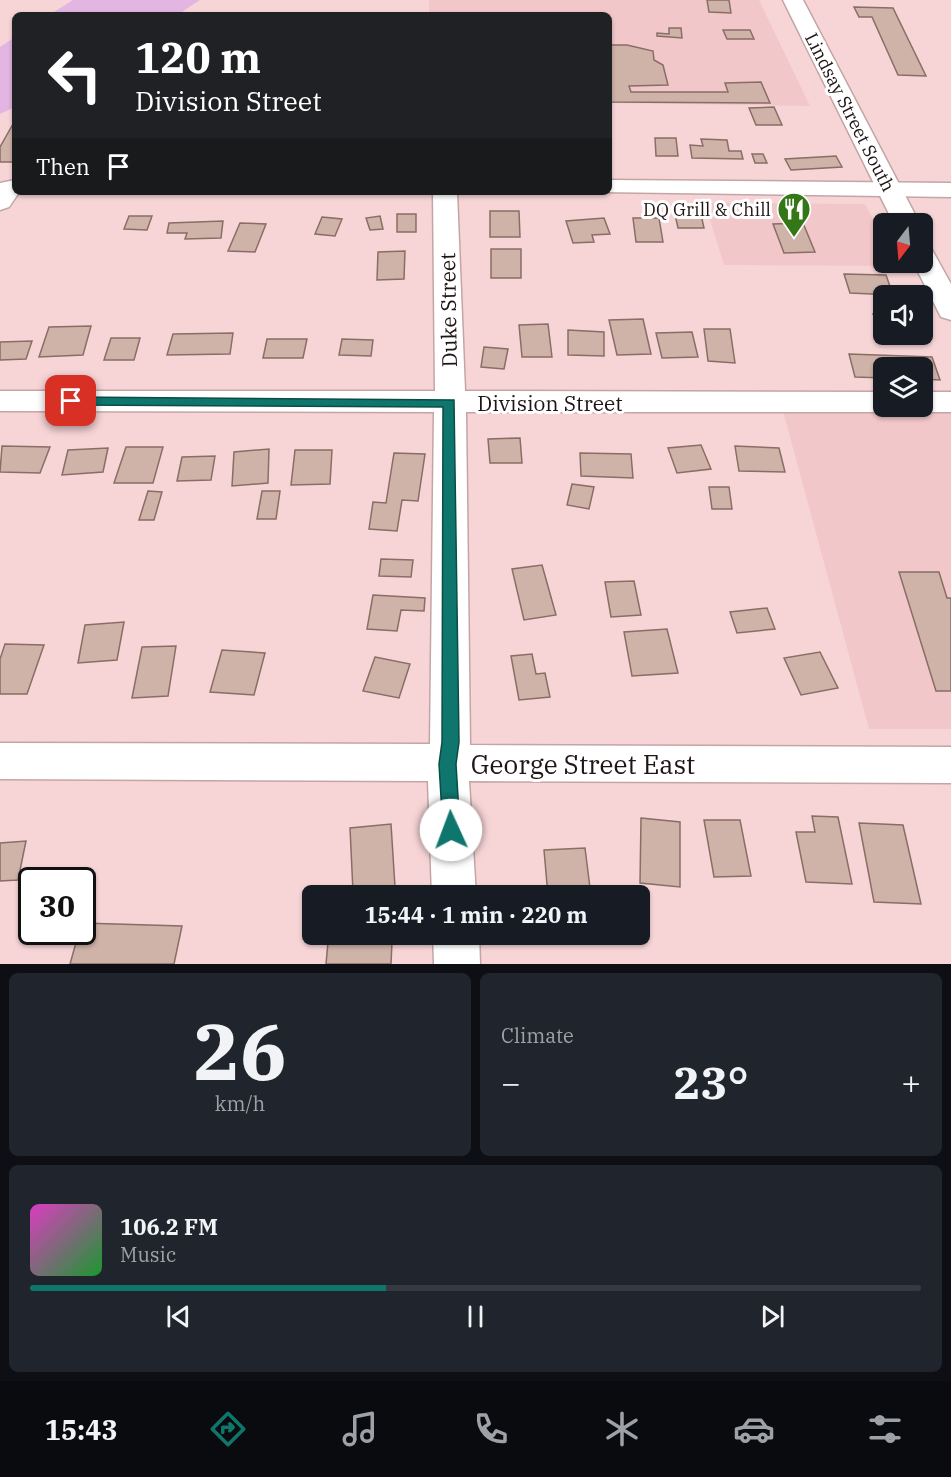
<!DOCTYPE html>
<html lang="en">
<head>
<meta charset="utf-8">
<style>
	:root { --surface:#171b24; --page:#20242c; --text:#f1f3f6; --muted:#9ea1a6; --line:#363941; --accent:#0f766e }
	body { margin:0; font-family:"IBM Plex Serif",serif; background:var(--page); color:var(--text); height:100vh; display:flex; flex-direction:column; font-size:22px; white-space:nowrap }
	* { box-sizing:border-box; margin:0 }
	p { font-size:20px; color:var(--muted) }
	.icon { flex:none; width:33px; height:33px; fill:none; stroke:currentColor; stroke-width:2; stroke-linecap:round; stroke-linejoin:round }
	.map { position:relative; height:964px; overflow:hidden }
	.sheet { display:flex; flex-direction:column; gap:9px; padding:9px; background:#0d0f14; flex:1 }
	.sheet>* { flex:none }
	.hud { position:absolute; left:12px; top:12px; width:600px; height:183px; border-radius:9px; box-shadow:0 2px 4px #0004; background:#202124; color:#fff; overflow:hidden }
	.needle { width:39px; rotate:196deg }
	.buttons { position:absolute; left:873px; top:213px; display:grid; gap:12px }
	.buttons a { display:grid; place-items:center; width:60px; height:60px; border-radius:9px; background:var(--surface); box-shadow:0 2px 4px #0004; font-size:30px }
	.speed { position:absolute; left:18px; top:867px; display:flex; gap:12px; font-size:30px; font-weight:700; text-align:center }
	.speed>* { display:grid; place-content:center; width:78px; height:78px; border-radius:50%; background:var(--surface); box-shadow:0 2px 4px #0004; line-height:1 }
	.speed .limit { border:3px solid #111; border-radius:9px; background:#fff; color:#111 }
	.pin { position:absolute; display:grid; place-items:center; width:51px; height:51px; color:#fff; margin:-26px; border-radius:12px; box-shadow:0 3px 9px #0006 }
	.me { position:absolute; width:66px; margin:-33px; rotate:358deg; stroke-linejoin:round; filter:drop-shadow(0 0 4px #0008) }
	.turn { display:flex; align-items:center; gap:21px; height:126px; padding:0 24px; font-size:27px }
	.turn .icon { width:78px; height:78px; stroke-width:2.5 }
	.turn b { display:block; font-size:42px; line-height:51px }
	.then { display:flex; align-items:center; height:57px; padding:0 24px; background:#0003; gap:12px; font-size:22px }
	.big { font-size:45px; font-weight:700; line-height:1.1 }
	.sheet .tile { flex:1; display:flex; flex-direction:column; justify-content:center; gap:9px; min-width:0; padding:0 21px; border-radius:9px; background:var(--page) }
	.sheet .dial { align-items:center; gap:0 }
	.dial b { font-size:78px; line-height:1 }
	.song { display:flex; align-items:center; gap:18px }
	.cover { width:72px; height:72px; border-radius:9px; background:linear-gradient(135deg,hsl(310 70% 55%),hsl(130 70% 35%)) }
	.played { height:6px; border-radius:3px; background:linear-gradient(90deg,var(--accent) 40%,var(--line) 40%) }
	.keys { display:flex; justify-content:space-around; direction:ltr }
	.heat { display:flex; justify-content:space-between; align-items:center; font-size:33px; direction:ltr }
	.sheet .tiles { flex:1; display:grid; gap:9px; grid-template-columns:1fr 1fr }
	.tile:last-child { grid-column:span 2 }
	.trip { position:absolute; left:302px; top:885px; width:348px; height:60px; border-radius:9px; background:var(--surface); box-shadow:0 2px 4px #0004; font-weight:700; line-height:60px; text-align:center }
	.tabs { display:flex; height:96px; justify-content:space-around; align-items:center; background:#090b0e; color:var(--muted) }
	.tabs .icon { width:42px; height:42px }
	.tabs .on { color:var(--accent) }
	.tabs b { font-size:27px; color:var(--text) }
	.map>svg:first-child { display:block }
	.built { fill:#f1c7c9 }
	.water { fill:#e2b5e3 }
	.building { fill:#cfb2a8; stroke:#896e65; stroke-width:1.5 }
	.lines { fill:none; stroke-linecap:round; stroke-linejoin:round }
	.minor-casing { stroke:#c4a5a6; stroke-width:3 }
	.major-casing { stroke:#c4a5a6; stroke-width:3 }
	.minor { fill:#fff; fill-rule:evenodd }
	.major { fill:#fff; fill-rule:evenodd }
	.route { fill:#0f766e; stroke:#0a4d48; stroke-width:1.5 }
	.labels { text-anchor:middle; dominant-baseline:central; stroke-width:6; stroke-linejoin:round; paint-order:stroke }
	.far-street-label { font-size:18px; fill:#201515; stroke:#fff }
	.far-poi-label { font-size:18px; fill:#201515; stroke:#fff; text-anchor:end }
	.street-label { font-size:21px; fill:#201515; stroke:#fff }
	.near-street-label { font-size:26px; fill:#201515; stroke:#fff }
</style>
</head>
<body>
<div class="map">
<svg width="951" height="964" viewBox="0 0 951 964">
	<rect width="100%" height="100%" fill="#f7d5d7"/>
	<path class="built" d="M429,0h330l51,106 -201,-3v-88h-180z
		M705,203l160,1 18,35 1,23 12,1 2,3 -174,-1z
		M783,411h168v318h-82z"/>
	<path class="water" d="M73,0h127l-23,15h-128z
		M15,37v70l-15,7v-67z"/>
	<path class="building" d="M707,0h22l2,13 -22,-1z
		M854,7l39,1 33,68 -28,-1 -26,-58h-13z
		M669,28h12l1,10 -25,-2v-3l12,1z
		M723,30h27l4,9h-27z
		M609,45h18l26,6 1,9 9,5 5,20 -39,1 2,6h97l-3,-9 36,-1 9,21 -161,-1z
		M774,107l8,18h-26l-7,-17z
		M13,124l2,38h-15v-15z
		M655,138h21l2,18h-22z
		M701,139l26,1 2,11h12l2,8 -51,-1 -2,-13 13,1z
		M752,154h11l4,9h-12z
		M836,156l6,11 -51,3 -6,-11z
		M674,210h26l4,18h-26z
		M490,211h29l1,26h-30z
		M397,214h19v18h-19z
		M129,216h23l-5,14 -23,-1z
		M380,216l3,13 -13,1 -4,-12z
		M322,217l20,2 -7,17 -20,-2z
		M604,218l6,16 -18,1 2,7 -21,1 -7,-22z
		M633,218h26l4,24h-27z
		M223,221l-2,17 -36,1 2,-6h-20l2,-10z
		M240,223l26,1 -11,28 -27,-1z
		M803,223l12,29 -31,1 -11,-29z
		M491,249h30v29h-30z
		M405,251l-1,28 -27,1 1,-28z
		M844,274l42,1 7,20 -43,-2z
		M873,314h11v16h-4z
		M643,319l8,35 -34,1 -8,-35z
		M548,324l4,33h-30l-3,-32z
		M91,326l-8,29 -44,2 10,-30z
		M704,329h26l5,34 -27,-2z
		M568,330l36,2v24l-36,-1z
		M692,332l6,25 -36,1 -6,-25z
		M233,333l-3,21 -63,1 6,-21z
		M111,338h29l-6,22h-30z
		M267,339h40l-4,19h-40z
		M342,339l31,1 -2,16 -32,-1z
		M32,341l-6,18 -26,1v-18z
		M484,347l24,2 -4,20 -23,-2z
		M849,354l83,3 8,23 -18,-1v-11h-38v10l-29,-1z
		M520,438l2,25h-32l-2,-24z
		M701,445l10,24 -34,4 -9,-25z
		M2,446l48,1 -10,26 -40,-1z
		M735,446l44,2 6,24 -46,-1z
		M126,447h37l-10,36h-39z
		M108,448l-5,24 -41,3 6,-25z
		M269,449l-1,34 -36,3 2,-34z
		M295,450h37l-2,34 -39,1z
		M394,453l31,1 -7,47 -16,-1 -5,31 -28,-2 4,-27 13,1z
		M580,453l51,1 2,24 -52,-2z
		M215,456l-4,24 -34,1 5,-24z
		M572,484l22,3 -5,22 -22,-4z
		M709,487h20l3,22h-20z
		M148,491l14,1 -8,28h-15z
		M262,491h18l-4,28h-19z
		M381,559l32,1 -2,17 -32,-1z
		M542,565l14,50 -32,5 -12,-51z
		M899,572h40l8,26h4v93h-15z
		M634,581l7,34 -30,2 -6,-35z
		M373,595l52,3 -1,13 -23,-1 -4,21 -30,-2z
		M767,608l8,21 -38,4 -7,-21z
		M124,622l-7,38 -39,3 7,-38z
		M667,629l11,44 -46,3 -8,-44z
		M5,644l39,1 -17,49h-27v-35z
		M176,646l-8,50 -36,2 10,-51z
		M222,650l43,3 -11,42 -44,-3z
		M820,652l18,36 -37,7 -17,-37z
		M532,654l4,20 9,-1 5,24 -31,3 -8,-44z
		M375,657l35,7 -11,34 -36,-7z
		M812,816l26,1 14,67 -46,-2 -10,-50h19z
		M641,818l39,4v65l-40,-4z
		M704,820h36l11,56 -37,1z
		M859,823l44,2 18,79 -47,-2z
		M391,824l4,63 -42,5 -3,-64z
		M26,841l-8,39 -18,1v-38z
		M585,848l6,48h-43l-4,-46z
		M82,923l100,3 -8,38h-104l9,-32h3z
		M328,942h64l-1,22h-65z"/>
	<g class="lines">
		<defs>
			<path id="minor" d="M15,180v12h9l-6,2 -9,13 -9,3v-27z
				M609,180l342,3v14l-351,-5h9z
				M433,192h24l8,199 419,1v14h13l-13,6h-418l4,333 481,2v36l-482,-2 7,115h-44l-4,-115 -428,-2v-36l430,1 4,-332 -434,-1v-20h435z
				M922,392h29v20h-29l-11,-3 -2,-3h13z
				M433,934h46l1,30h-46z"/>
			<path id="major" d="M783,0h20l117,224h-26z
				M922,246l9,2 20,36v36l-10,-3 -28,-55h9z"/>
		</defs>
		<use href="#minor" class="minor-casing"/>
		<use href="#major" class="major-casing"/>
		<use href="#minor" class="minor"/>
		<use href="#major" class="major"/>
	</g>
	<path class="route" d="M71,397l383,3 5,342 -3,22 4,66 -2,6 -7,2 -6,-2 -2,-6 -4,-66 3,-22 1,-335 -372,-2 -6,-4z"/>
	<defs>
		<symbol id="restaurant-pin" viewBox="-11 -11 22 30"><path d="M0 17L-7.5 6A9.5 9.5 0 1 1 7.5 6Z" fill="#347716" stroke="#fff"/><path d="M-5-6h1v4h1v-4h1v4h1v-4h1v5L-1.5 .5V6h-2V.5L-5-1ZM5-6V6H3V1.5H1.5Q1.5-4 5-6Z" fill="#fff"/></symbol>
	</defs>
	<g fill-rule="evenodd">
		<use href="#restaurant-pin" x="775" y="190" width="38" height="52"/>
	</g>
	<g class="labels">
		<g class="far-street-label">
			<text transform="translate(850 112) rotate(63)">Lindsay Street South</text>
		</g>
		<g class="far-poi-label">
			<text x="771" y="209">DQ Grill &amp; Chill</text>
		</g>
		<g class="street-label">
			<text transform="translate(448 310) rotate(-91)">Duke Street</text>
			<text x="550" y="403">Division Street</text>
		</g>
		<g class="near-street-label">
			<text x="583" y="764">George Street East</text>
		</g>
	</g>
</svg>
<div class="buttons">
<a><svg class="needle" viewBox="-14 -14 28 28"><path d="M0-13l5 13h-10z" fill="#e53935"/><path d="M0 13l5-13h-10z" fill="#9ea1a6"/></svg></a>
<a><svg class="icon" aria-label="sound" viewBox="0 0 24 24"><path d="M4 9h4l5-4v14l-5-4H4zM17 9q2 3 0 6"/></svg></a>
<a><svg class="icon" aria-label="layers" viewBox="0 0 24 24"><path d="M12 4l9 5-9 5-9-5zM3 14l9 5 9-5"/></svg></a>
</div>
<div class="speed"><div class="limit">30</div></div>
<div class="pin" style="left:71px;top:401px;background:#d93025"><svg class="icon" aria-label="arrive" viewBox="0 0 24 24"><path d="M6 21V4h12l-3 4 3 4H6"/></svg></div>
<svg class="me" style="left:451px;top:830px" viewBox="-20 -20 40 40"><circle r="19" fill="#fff"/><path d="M0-13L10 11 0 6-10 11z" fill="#0f766e"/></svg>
<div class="trip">15:44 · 1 min · 220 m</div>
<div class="hud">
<div class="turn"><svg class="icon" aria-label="left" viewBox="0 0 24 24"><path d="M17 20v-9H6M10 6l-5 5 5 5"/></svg><div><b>120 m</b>Division Street</div></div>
<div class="then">Then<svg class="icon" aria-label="arrive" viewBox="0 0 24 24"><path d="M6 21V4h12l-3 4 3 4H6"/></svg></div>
</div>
</div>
<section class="sheet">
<div class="tiles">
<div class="tile dial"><b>26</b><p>km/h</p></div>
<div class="tile"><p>Climate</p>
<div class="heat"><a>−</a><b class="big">23°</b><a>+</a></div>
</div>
<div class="tile">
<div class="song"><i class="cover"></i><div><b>106.2 FM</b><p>Music</p></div></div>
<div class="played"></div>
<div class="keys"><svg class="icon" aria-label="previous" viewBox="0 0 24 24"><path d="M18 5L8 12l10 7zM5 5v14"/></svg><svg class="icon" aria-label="pause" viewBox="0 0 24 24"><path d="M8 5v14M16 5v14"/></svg><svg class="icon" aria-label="next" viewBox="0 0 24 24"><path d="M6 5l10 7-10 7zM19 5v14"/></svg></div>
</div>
</div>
</section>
<nav class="tabs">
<b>15:43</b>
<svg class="icon on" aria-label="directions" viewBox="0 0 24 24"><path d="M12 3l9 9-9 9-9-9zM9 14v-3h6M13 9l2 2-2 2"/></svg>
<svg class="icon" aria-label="music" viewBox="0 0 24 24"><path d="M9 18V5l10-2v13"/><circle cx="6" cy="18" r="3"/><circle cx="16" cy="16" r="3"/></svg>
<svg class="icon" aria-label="phone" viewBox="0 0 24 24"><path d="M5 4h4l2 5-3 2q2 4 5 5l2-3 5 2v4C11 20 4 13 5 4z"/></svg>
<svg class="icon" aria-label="climate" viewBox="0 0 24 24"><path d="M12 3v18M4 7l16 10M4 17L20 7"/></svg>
<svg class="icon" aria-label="car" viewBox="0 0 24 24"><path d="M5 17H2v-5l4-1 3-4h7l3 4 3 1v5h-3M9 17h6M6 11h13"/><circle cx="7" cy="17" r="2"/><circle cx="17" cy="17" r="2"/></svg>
<svg class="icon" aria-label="filters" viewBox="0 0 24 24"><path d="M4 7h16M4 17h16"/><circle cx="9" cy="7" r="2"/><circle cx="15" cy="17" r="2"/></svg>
</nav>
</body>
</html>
